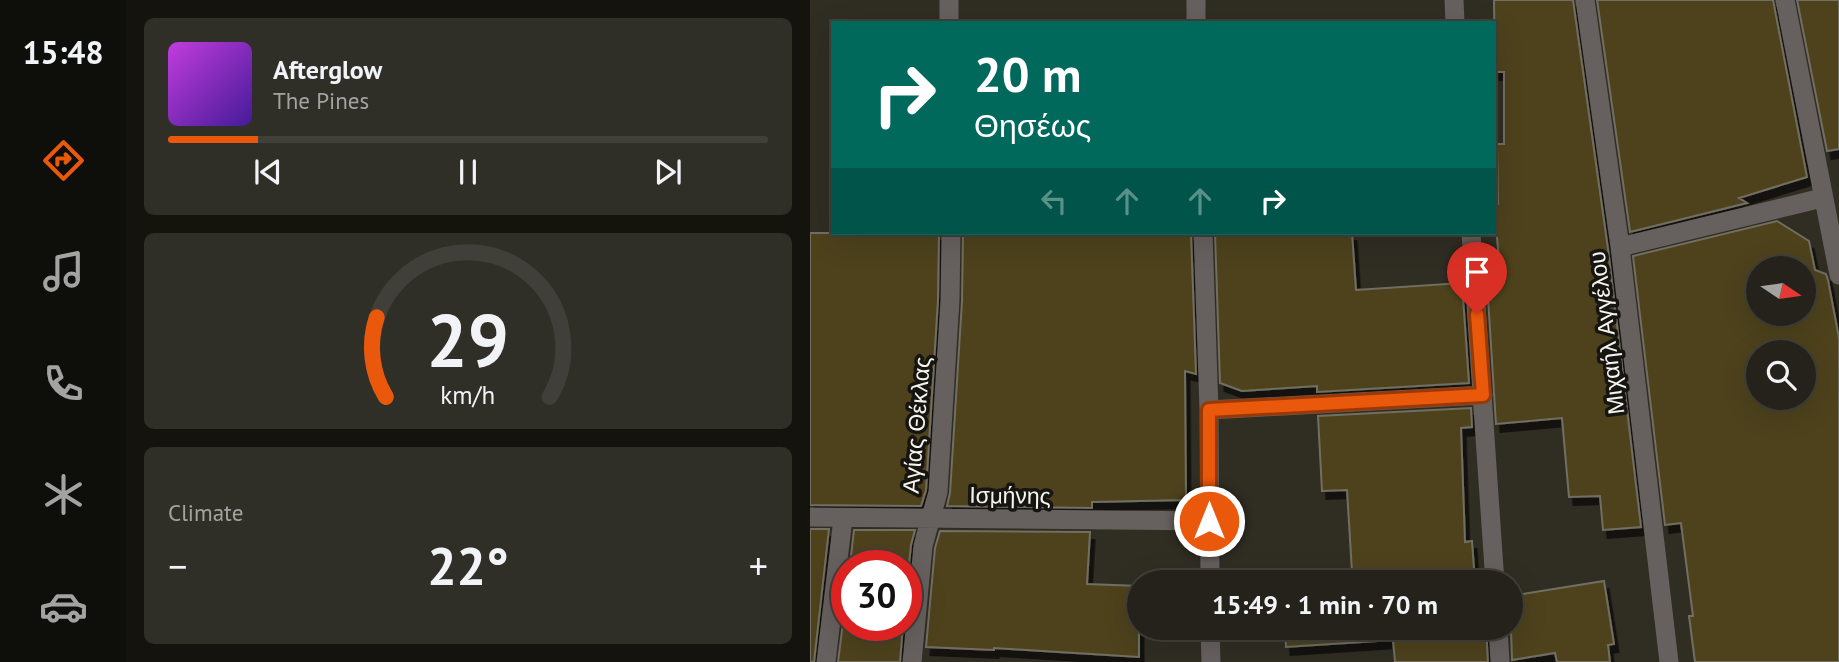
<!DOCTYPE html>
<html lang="en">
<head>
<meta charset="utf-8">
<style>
	:root { --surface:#24221a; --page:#302f27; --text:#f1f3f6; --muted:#a3a4a2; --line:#413f39; --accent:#ea580c }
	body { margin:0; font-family:"PT Sans",sans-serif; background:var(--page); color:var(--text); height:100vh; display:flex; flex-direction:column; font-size:26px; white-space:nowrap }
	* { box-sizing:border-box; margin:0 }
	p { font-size:23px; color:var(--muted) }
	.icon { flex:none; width:38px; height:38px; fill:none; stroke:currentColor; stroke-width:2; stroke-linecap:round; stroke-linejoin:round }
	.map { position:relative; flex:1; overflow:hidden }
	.panel { display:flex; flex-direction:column; gap:18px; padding:18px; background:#14130e; width:684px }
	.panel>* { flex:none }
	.guide { position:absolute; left:21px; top:21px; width:665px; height:214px; border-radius:0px; box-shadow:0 7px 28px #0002,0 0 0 2px var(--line); background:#00695c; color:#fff; overflow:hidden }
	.needle { width:46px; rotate:103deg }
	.fabs { position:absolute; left:936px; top:256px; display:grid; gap:14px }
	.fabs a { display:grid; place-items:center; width:70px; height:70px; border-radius:50%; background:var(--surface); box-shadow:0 7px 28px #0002,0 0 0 2px var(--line); font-size:35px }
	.speed { position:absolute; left:21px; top:550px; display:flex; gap:14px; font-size:35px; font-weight:700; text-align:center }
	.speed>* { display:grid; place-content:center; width:91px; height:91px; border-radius:50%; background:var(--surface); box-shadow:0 7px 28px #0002,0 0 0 2px var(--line); line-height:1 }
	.speed .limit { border:10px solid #d22; background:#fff; color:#111 }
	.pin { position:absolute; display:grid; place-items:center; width:60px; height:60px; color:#fff; margin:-72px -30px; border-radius:50% 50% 50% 0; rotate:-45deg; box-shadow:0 0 7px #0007 }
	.pin .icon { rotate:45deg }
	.me { position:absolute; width:77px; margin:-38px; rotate:0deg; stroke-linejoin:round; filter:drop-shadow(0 0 5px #0008) }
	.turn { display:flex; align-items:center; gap:24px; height:147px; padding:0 28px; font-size:32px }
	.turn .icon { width:91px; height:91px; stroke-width:2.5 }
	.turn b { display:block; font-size:49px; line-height:60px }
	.lanes { display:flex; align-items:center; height:66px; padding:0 28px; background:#0003; justify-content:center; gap:35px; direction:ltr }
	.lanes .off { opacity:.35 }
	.big { font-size:52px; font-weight:700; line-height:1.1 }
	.panel .widget { flex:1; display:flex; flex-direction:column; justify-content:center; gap:10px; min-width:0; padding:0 24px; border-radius:10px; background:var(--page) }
	.panel .dial { align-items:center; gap:0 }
	.dial svg { height:182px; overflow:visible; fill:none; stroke:var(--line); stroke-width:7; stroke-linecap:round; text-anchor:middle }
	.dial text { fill:var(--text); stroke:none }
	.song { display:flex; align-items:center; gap:21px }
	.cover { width:84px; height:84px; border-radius:10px; background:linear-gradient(135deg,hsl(290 70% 55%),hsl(260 70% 35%)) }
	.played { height:7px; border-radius:4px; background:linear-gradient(90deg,var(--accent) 15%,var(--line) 15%) }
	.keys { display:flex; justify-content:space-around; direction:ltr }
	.heat { display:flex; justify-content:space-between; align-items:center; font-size:38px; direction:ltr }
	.trip { position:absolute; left:317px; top:570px; width:396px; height:70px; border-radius:35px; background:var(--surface); box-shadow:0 7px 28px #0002,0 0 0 2px var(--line); font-weight:700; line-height:70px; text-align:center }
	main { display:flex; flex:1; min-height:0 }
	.tabs { display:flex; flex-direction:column; width:126px; justify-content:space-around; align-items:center; background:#0e0e0a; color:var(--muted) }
	.tabs .icon { width:49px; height:49px }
	.tabs .on { color:var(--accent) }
	.tabs b { font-size:32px; color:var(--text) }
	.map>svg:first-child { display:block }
	.building { fill:#4d421a; stroke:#716e62; stroke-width:2; fill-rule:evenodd; filter:url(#shadow) }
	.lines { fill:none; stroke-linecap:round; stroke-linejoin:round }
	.minor { stroke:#66605e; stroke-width:19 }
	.route-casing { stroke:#983908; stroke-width:18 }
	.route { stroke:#ea580c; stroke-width:12 }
	.labels { text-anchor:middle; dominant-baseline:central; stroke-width:7; stroke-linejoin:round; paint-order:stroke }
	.street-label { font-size:23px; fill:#f5f4ed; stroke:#171511 }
</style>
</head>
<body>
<main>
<nav class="tabs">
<b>15:48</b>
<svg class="icon on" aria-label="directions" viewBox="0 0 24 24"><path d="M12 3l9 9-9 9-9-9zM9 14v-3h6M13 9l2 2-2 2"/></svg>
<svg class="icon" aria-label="music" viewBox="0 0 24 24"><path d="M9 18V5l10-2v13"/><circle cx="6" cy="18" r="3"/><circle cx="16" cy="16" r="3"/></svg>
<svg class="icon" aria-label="phone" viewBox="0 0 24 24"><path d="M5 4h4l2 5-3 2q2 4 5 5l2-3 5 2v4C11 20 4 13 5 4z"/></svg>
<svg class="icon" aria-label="climate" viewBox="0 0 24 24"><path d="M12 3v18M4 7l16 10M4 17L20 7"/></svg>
<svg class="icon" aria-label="car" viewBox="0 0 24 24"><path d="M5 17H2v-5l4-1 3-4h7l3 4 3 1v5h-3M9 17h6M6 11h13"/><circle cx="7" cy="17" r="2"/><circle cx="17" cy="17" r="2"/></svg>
</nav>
<section class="panel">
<div class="widget">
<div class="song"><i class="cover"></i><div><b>Afterglow</b><p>The Pines</p></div></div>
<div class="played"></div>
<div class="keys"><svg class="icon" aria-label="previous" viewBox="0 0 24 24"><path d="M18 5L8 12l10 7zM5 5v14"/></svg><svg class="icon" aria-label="pause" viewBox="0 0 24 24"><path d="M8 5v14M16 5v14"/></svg><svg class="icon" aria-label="next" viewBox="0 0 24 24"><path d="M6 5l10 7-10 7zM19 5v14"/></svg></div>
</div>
<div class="widget dial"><svg viewBox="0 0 100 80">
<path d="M14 69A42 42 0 1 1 86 69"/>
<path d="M14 69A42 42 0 0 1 10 34" stroke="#ea580c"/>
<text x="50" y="56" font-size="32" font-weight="700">29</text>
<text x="50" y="72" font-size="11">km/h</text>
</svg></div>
<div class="widget"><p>Climate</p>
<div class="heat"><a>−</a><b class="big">22°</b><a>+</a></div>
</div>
</section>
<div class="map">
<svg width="1029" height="662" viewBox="0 0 1029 662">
	<defs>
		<filter id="shadow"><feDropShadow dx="4.5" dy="8" stdDeviation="0" flood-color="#0009"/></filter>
	</defs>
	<rect width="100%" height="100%" fill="#302d23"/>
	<path class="building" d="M684,0h79l35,249 33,278 -38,3 -3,-34 -31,1 -7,-79 -66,6 -9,-142 14,-1 -7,-76 4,-1 -1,-60h7v-72h-9z
		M787,0h176l34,177 -68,21 8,5 -117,29z
		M987,0h42v149l-12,2z
		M967,221l32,20 6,29 11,4 2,6 11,58v324h-144l-6,-46h4l-12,-93 -16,2 -32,-269zM948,268h46v45h-46zM948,352h46v45h-46z
		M0,233h129l-1,67 -12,190 -5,16 -111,-1z
		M153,233h228l5,141 -11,-3 1,129 -94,2v6l-145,-2 3,-13 12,-192z
		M405,233h137l4,57 106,-7 7,100 -152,9v-6l-75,5 -22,-8z
		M661,408l1,19 -11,1 4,114 7,-1 3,42h-193v-8l70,-3 -5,-82 -25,1 -4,-75z
		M0,529h19l-15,133h-4z
		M44,530h61l-4,15 -5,48v-28h-56z
		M130,531l150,1 -3,52 52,2v71l-145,-9v2l-68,-3 9,-99z
		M794,581l10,63 -6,1 2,17h-53l-2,-9 -43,7 -2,-64z
		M37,591v34h56l-3,37h-62z
		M475,628h201l2,34h-93l-2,-22 -107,7z"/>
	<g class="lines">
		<path class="minor" d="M139,0v23
			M386,0v23
			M644,0l1,23
			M775,0l35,247 49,415
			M975,0l54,275
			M393,233l6,177 1,173
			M661,233l24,350
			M810,247l202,-49
			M399,410l274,-15
			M0,517l399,4
			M400,628l1,34
			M688,628l2,34
			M16,662l17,-144
			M102,662l11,-116 15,-54 12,-192 1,-67"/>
	</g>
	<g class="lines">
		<defs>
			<path id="route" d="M399,521v-111l274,-15 -6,-81"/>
		</defs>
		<use href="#route" class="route-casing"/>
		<use href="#route" class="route"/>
	</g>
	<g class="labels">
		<g class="street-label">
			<text transform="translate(796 333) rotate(-97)">Μιχαήλ Αγγέλου</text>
			<text transform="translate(106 425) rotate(-85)">Αγίας Θέκλας</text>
			<text transform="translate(200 495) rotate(1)">Ισμήνης</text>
		</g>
	</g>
</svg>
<div class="fabs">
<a><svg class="needle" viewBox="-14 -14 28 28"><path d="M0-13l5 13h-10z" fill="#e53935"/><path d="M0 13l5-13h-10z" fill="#a3a4a2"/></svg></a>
<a><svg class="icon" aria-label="search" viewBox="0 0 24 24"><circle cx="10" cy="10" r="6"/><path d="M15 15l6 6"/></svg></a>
</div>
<div class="speed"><div class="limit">30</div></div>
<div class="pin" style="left:667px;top:314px;background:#d93025"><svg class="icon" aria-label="arrive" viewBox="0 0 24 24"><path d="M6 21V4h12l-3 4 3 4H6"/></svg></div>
<svg class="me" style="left:399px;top:521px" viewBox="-20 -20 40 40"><circle r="17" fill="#ea580c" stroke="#fff" stroke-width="3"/><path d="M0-11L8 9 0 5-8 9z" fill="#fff"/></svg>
<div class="trip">15:49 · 1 min · 70 m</div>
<div class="guide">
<div class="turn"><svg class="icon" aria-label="right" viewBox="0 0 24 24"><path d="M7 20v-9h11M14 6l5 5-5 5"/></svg><div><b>20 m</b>Θησέως</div></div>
<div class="lanes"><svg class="icon off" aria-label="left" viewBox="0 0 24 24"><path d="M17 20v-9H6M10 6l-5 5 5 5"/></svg><svg class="icon off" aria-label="ahead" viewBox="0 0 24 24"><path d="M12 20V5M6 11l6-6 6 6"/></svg><svg class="icon off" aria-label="ahead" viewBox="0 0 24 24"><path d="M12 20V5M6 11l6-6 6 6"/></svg><svg class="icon" aria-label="right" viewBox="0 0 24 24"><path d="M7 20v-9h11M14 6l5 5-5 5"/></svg></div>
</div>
</div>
</main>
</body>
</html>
